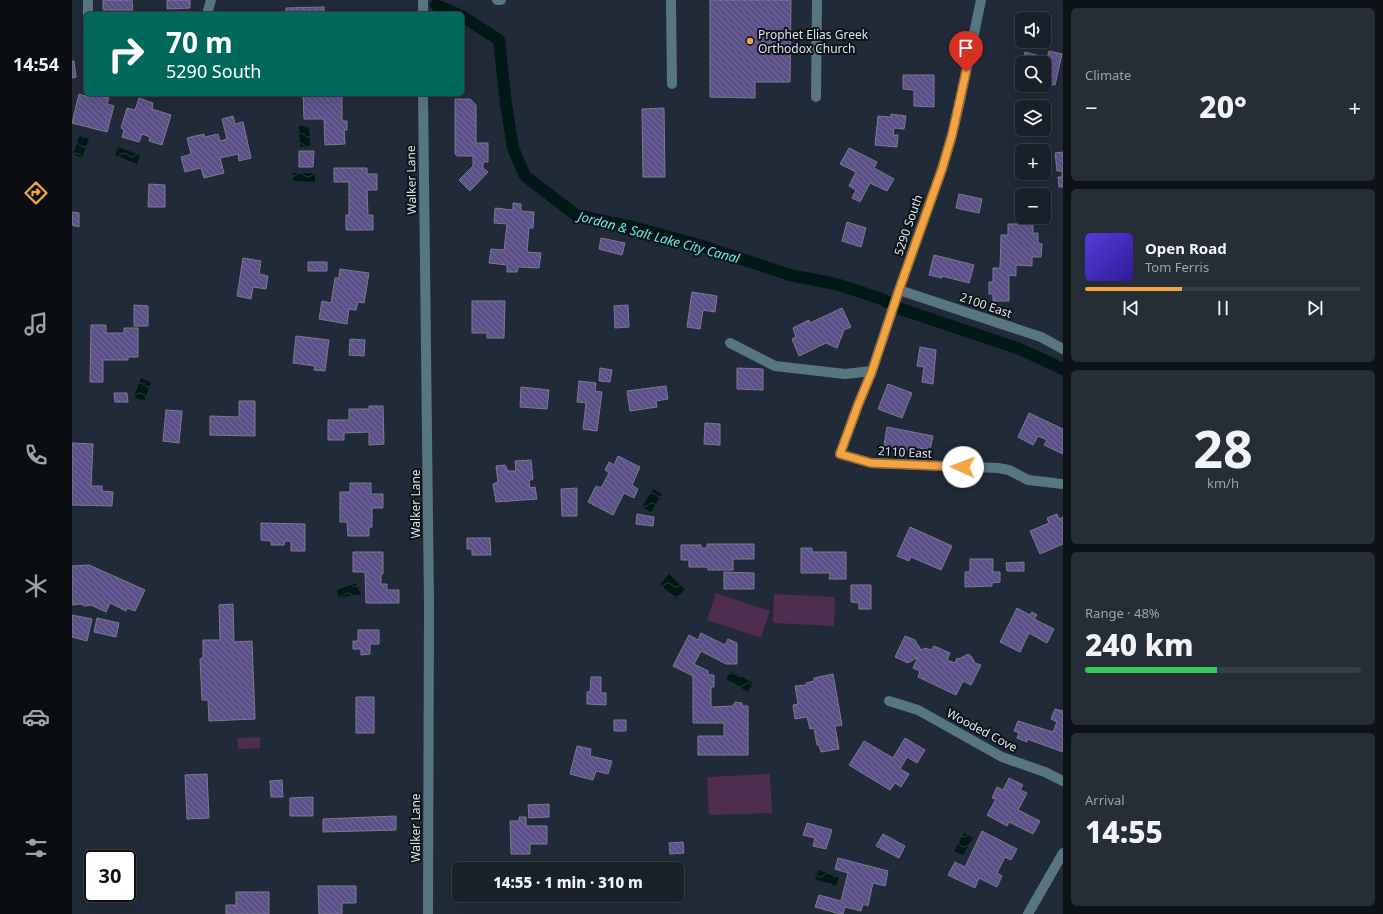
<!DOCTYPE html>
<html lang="en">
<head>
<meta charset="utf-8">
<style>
	:root { --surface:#18202a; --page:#252d36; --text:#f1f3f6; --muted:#9fa3a8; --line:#363e47; --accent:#f3a443 }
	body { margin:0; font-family:"Noto Sans",sans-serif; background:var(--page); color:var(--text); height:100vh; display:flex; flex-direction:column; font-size:15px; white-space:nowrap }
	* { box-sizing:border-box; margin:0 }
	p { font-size:13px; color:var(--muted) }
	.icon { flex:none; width:22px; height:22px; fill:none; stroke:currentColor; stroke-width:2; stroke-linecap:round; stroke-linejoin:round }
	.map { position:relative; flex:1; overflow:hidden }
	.drawer { display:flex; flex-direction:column; gap:8px; padding:8px; background:#0d1217; width:320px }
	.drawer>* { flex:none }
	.hud { position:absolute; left:12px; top:12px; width:380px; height:84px; border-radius:6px; box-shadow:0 4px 16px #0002,0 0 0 1px var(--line); background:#00695c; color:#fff; overflow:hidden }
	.buttons { position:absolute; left:943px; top:12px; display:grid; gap:8px }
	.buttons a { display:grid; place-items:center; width:36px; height:36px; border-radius:6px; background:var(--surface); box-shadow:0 4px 16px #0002,0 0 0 1px var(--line); font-size:20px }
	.speed { position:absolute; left:12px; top:850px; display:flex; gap:8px; font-size:20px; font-weight:700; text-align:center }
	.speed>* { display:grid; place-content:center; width:52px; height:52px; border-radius:50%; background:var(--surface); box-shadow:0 4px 16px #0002,0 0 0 1px var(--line); line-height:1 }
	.speed .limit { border:2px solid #111; border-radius:6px; background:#fff; color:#111 }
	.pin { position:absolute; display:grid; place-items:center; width:34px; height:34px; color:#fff; margin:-41px -17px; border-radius:50% 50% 50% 0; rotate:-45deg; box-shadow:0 0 4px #0007 }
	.pin .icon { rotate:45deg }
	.me { position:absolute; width:44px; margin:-22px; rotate:272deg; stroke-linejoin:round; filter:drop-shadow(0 0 3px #0008) }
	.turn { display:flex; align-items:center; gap:14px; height:84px; padding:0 16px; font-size:18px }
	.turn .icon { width:52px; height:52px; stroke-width:2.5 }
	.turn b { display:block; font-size:28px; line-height:34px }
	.big { font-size:30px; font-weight:800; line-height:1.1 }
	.drawer .widget { flex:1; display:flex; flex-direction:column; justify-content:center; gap:6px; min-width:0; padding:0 14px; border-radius:6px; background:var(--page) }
	.drawer .dial { align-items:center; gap:0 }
	.dial b { font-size:52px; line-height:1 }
	.song { display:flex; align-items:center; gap:12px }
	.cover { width:48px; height:48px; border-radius:6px; background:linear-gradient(135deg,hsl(250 70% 55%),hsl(250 70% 35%)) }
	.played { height:4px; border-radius:2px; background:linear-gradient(90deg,var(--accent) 35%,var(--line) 35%) }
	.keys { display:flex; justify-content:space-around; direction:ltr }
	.heat { display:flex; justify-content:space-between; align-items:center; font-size:22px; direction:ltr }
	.charge { height:6px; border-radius:3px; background:linear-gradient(90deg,#34c759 48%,var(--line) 0) }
	.trip { position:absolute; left:380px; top:862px; width:232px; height:40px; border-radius:6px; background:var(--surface); box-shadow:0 4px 16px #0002,0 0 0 1px var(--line); font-weight:800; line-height:40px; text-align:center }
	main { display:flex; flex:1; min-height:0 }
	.tabs { display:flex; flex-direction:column; width:72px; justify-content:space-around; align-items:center; background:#0a0d11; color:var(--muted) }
	.tabs .icon { width:28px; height:28px }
	.tabs .current { color:var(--accent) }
	.tabs b { font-size:18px; color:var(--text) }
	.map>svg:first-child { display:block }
	.grass { fill:#4f2d50 }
	.water { fill:url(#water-waves) }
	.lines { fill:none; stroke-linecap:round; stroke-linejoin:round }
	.canal { stroke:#001917; stroke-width:12 }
	.building { fill:url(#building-back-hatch); stroke:#7c7a8d }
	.minor { stroke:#577682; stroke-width:10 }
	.route-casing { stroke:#9e6b2c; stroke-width:10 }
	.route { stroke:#f3a443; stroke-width:7 }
	.poi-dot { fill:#f3a443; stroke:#0e1219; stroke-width:1.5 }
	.labels { text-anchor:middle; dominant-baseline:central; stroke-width:4; stroke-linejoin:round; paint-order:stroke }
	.poi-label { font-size:12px; fill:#dde4ed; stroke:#0e1219; text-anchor:start }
	.street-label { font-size:12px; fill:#dde4ed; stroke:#0e1219 }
	.water-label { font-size:13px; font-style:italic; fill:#64ece3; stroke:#0e1219 }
</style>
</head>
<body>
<main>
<nav class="tabs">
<b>14:54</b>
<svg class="icon current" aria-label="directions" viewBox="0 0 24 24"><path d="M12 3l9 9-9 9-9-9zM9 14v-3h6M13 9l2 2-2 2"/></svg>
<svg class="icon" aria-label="music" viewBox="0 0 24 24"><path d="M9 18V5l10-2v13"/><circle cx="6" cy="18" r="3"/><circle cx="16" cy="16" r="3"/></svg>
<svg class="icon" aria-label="phone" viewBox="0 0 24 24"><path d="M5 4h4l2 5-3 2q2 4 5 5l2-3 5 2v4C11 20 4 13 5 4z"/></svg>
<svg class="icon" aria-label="climate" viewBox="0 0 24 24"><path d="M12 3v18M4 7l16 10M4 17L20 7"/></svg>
<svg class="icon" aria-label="car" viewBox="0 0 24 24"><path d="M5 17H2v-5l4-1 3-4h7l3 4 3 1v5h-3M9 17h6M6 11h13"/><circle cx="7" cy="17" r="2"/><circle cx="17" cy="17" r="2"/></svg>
<svg class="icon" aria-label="filters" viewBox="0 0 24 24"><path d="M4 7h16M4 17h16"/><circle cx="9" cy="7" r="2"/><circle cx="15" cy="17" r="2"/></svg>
</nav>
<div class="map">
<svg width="991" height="914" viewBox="0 0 991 914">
	<defs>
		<pattern id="water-waves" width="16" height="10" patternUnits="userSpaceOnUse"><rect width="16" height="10" fill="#001917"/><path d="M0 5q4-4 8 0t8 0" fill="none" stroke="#253a39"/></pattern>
		<pattern id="building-back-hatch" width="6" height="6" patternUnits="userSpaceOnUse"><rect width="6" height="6" fill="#5b5188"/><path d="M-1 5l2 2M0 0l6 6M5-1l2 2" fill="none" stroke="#726a99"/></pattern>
	</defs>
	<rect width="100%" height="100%" fill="#202a38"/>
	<path class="grass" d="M644,593l54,18 -9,27 -54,-18z
		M702,594l61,3 -1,29 -61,-3z
		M188,737v11l-22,1 -1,-11z
		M698,774l2,39 -63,2 -2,-38z"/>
	<path class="water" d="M227,126h10l1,20 -10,1z
		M8,135l9,4 -7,19 -9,-4z
		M46,147l22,8 -3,9 -22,-9z
		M221,173h22v9l-22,-1z
		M69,378l10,4 -7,19 -10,-4z
		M581,489l9,5 -11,18 -9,-5z
		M597,574l16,15 -9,10 -16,-15z
		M283,583l6,11 -23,4 -1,-8z
		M659,671l22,12 -5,9 -22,-13z
		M892,833l9,5 -10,17 -9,-4z
		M746,870l21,7 -3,9 -21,-7z"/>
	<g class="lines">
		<path class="canal" d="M364,5l21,9
			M390,16l37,24 7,64 7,44 12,28 51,39 53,11 70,19 91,30 46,9 46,15 5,3
			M826,308l122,41 43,20"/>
	</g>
	<path class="building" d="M31,0h29l1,10h-30z
		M95,0h23v8l-23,1z
		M638,0h81l-1,82h-35v16l-45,-1z
		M252,7v7h-38v-6z
		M977,51l13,3 -7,31 -11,-3 1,-6h-1v-13h-21l2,-11 22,6z
		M0,61h2l2,16 -4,1z
		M831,75h31v32l-20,-1v-16l-11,-1z
		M7,94l10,3 1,-3h5l14,4 -2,6 7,2 -7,26 -35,-9z
		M231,94h39v27h5v9h-3l1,14 -20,1 -1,-26h-20z
		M67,98l14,5 -1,6 19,6 -9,30 -13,-4 1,-4 -8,-3 -3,8 -17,-5 2,-7 -3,-2 6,-20 8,2z
		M383,99h15l6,6v38h12v19h-5v6l5,4 -18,19 -11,-11 14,-14v-10h-16l-2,-2z
		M592,108l1,69h-22l-1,-68z
		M819,114l15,2 -2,13 -10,-1 -1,7h5l-1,12 -22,-2 3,-29 13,1z
		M161,116l2,8 8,-2 8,36 -12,3 -1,-7 -18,4 4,15 -20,5 -3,-10 -16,4 -4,-15 10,-3 -4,-16 17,-4 1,3 13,-3 2,7 7,-2 -5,-20z
		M777,148l28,14 -3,6 20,11 -7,12 -17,-8 -10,19 -8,-4 4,-8 -7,-4 7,-14 -16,-8z
		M227,151h15l-1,16h-14z
		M991,152v35h-4l-1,-10h4v-6h-5l-2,-18z
		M262,168h33v6h10v16h-10l1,25h5v15h-27v-15h3v-33h-15z
		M77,184l16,1v22h-17z
		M887,194l23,5 -3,14 -23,-5z
		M441,203l8,1v7l13,1 -1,16h-4l-2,24 14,1 -2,15 -21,-1 -1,5h-10v-7l-18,-2 2,-14 13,1 3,-26 -13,-1 1,-15 18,2z
		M945,208h5v9h11v16h5v10l4,1 -1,13h-9v9l-16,-1v11l-7,-1v26h-16v-7h-4v-12h4v-14h7l1,-33h7v-11h9z
		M0,212l7,1v14l-7,-2z
		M775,222l19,6 -5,19 -19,-6z
		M529,238l24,5 -3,12 -23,-6z
		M862,255l40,10 -5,18 -27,-7v2l-13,-3z
		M171,258l18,3 -2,13 9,2 -2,13 -13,-2 -2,12 -14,-3z
		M236,262h19v9h-19z
		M268,269l29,4 -5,30 -6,-1 -2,8 -7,-1 -2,15 -28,-5 3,-18 9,2 4,-25h4z
		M620,292l25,4 -2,16 -12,-2 -3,19 -13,-2z
		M400,301h33l-1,37h-17v-5h-15z
		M62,305l14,1v20h-14z
		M556,305l1,22 -14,1 -1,-22z
		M770,308l9,19 -7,3 -7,18 -11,-5 -27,13 -7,-17 4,-2 -3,-9 16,-8 1,3z
		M19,325h15v8h18v-5h14v29h-10v3h-25v22h-13z
		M224,336l33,4 -4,31 -11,-1 1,-4 -22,-3z
		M278,339l15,1 -1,16 -15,-1z
		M848,347l16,3 -3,34 -11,-2 2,-15 -7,-1z
		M528,368l12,2 -2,12 -11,-1z
		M665,368l26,1v21l-26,-1z
		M507,381l17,2 -1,8 7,1 -5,39 -14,-2 3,-26 -9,-1z
		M816,384l24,9 -10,25 -24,-9z
		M594,386l2,13 -12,2 1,6 -27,4 -3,-20z
		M449,387l28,3 -2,19 -27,-2z
		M42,393h13l1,9h-13z
		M167,401h16v35l-45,-1v-19l29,1z
		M297,406h14l1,38 -15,1v-13l-25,1v7h-16v-20h21v-11h20z
		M94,410l16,1 -3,32 -16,-2z
		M957,413l34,16v25l-19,-9 3,-5 -9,-4 -5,9 -15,-8z
		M633,423l15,1v21l-16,-1z
		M815,427l46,9 -3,14 -17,-3 -1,4 -28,-6z
		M0,443l21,1 -2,42h11v5l11,1 -1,14 -40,-1z
		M546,456l22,11 -8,18 6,4 -4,9 -10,-5 -11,22 -25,-13 8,-16 5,2 8,-15 -4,-3 4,-8 5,3z
		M459,460l2,19 -4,2 1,7 5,-1 2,12 -41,3 -3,-18 5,-2 -2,-16 9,-1 3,6h8l-1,-10z
		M278,483h21v11h12v14h-11v19h-3v9h-21l-1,-14h-7v-30h10z
		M505,488v28h-15l-1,-27z
		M565,514l17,3 -1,9 -17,-2z
		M985,514l2,5 4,-2v27l-23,10 -10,-23 19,-8 -2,-5z
		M189,523l44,1v27h-14v-10h-6l-1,4h-13v-4l-10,-1z
		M838,527l42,19 -11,24 -30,-13 -2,4 -12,-5z
		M395,538h23l1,17h-19v-6h-5z
		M635,544h47v15h-21v11h-25v-3h-19v-7h-8v-15h20v3h6z
		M729,548h11v4h34v27h-17l1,-6h-29z
		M281,552h30v22h-2v10h6v6h12v13h-33l-1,-31h-12z
		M898,559h23v13h7v10l-8,1v3l-27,1v-15h5z
		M952,562v9h-17l-1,-8z
		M17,565l56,25 -10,21 -8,-3 -1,3 -16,-8 -4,9 -15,-7 -6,1 -4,-2 -9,1v-39z
		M652,572l30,1v16h-30z
		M779,585h20v24h-12v-6l-8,-1z
		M161,604l1,38 18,-1 3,78 -46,2 -1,-21h-6l-2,-41 3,-1v-18h17l-1,-35z
		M945,608l13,7 2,-3 5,3 -3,4 20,10 -7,14 -18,-10 -9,19 -20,-10z
		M0,615l20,4 -5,22 -15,-4z
		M25,618l22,5 -3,14 -22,-5z
		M286,630h21v14h-9v10l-9,1v-6h-8v-8h5z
		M629,633l24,12 3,-6 9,4v21h-11l-25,-13 -7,13 14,7v4h6v12h-3v20l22,-1 2,-4 7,1v3h6v49h-50v-19h26v-13h-31v-47l-20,-10 16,-31 9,5z
		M833,636l10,4 6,10 4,-2 6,2 3,-4 16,7 -3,7 8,3 2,-5 2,1 9,-5 3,2 4,7 6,2 -10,20 -8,-4 -7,14 -38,-18 2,-6 -7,-3 5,-11 -10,6 -13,-6z
		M761,674l9,51 -7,1 4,23 -18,3 -2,-7h-2l-3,-17 -4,1 -3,-12 -12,2 -2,-14 5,-1 -3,-18 11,-1v-2l8,-2v-3z
		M519,677h10v16h5v12l-19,-1v-12h3z
		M284,697h18v36h-18z
		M983,709l8,2v41l-36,-13v3l-10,-4 2,-5 -5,-2 4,-10 35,11 4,-10 -6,-3z
		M542,720h12v11h-12z
		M833,738l20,12 -8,13 -10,-6 -7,12 9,5 -8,13 -6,-4 -5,7 -41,-25 15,-24 29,17z
		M505,746l14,3 -1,7 22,5 -4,13 -12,-3 -3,9 -23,-6z
		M135,774l2,44 -22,1 -2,-44z
		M937,778l14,7 -3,5 7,3 -9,17 22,11 -7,13 -24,-12 -2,4 -20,-11 9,-16 -4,-1 5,-11 6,3z
		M210,780l1,17h-12l-1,-16z
		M241,797v19h-23v-18z
		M477,804v13l-20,1 -1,-13z
		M324,816v14l-73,2v-13z
		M447,817h7v9h21v18h-17v10h-19l-1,-33h9z
		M735,823l25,7 -6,19 -13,-3 2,-8 -12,-3z
		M910,831l35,18 -6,11 -6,-3 -8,16 5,3 -5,11 -18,-9 -4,10 -27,-13 7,-13 10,5z
		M811,834l22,12 -6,12 -23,-12z
		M611,842l1,11 -14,1 -1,-11z
		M766,858l50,13 -3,15 -12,-3 -5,23 -5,-2 -2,7 -16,-4 -2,7h-3l-25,-7 4,-12 22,6 7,-28 -13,-4z
		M246,886h38v17h-14v11h-23z
		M164,892h33v22h-43v-9h9l1,2z"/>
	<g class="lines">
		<path class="minor" d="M16,0v14
			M351,0v14
			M425,0h4
			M599,0l1,84
			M909,0l-21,101 -8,34 -10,34 -43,121 -27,81 -14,34 -18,49 31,9 127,5 11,2 19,10 35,4
			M135,14l4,-14
			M351,94l6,510 -1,310
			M744,97l1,-97
			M827,290l142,47 22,12
			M658,343l45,23 70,8 27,-3
			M817,701l29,9 84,47 43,15 18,9
			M956,914l35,-61"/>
	</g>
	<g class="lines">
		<defs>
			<path id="route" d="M891,467l-92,-4 -31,-9 18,-49 14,-34 27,-81 43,-121 10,-34 14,-63"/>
		</defs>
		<use href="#route" class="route-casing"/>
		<use href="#route" class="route"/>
	</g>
	<circle class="poi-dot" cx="678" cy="41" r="4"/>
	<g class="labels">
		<g class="poi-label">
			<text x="686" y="34">Prophet Elias Greek<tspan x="686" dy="14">Orthodox Church</tspan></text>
		</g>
		<g class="street-label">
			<text transform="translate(339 180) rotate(-91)">Walker Lane</text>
			<text transform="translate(836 225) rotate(-71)">5290 South</text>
			<text transform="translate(914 305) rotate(19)">2100 East</text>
			<text transform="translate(833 452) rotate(3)">2110 East</text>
			<text transform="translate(343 504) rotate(-90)">Walker Lane</text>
			<text transform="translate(910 730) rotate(28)">Wooded Cove</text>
			<text transform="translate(343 828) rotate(-90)">Walker Lane</text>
		</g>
		<g class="water-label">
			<text transform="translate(587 237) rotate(15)">Jordan &amp; Salt Lake City Canal</text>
		</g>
	</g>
</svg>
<div class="buttons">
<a><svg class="icon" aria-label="sound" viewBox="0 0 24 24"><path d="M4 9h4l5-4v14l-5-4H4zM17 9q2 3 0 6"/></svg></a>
<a><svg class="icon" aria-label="search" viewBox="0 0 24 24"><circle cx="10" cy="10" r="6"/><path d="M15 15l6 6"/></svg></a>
<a><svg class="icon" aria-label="layers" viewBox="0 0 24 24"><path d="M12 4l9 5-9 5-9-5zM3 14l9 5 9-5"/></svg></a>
<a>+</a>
<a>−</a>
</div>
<div class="speed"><div class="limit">30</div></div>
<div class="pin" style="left:894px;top:72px;background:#d93025"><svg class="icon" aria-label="arrive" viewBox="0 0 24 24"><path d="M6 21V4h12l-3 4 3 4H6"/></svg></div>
<svg class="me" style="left:891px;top:467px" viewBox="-20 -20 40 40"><circle r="19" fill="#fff"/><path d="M0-13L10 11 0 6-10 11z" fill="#f3a443"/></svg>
<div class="trip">14:55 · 1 min · 310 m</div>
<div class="hud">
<div class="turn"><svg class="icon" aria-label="right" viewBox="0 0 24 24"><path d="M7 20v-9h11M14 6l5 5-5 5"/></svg><div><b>70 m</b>5290 South</div></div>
</div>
</div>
<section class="drawer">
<div class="widget"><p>Climate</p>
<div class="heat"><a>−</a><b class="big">20°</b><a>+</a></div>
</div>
<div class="widget">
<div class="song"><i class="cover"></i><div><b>Open Road</b><p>Tom Ferris</p></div></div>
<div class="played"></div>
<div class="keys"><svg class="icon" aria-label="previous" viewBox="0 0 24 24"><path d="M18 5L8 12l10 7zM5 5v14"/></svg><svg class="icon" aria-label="pause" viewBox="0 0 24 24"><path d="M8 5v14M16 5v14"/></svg><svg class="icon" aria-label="next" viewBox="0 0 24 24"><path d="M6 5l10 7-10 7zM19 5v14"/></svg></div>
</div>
<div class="widget dial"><b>28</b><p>km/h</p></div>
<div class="widget"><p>Range · 48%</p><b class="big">240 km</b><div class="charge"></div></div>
<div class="widget"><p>Arrival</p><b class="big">14:55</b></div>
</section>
</main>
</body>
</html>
